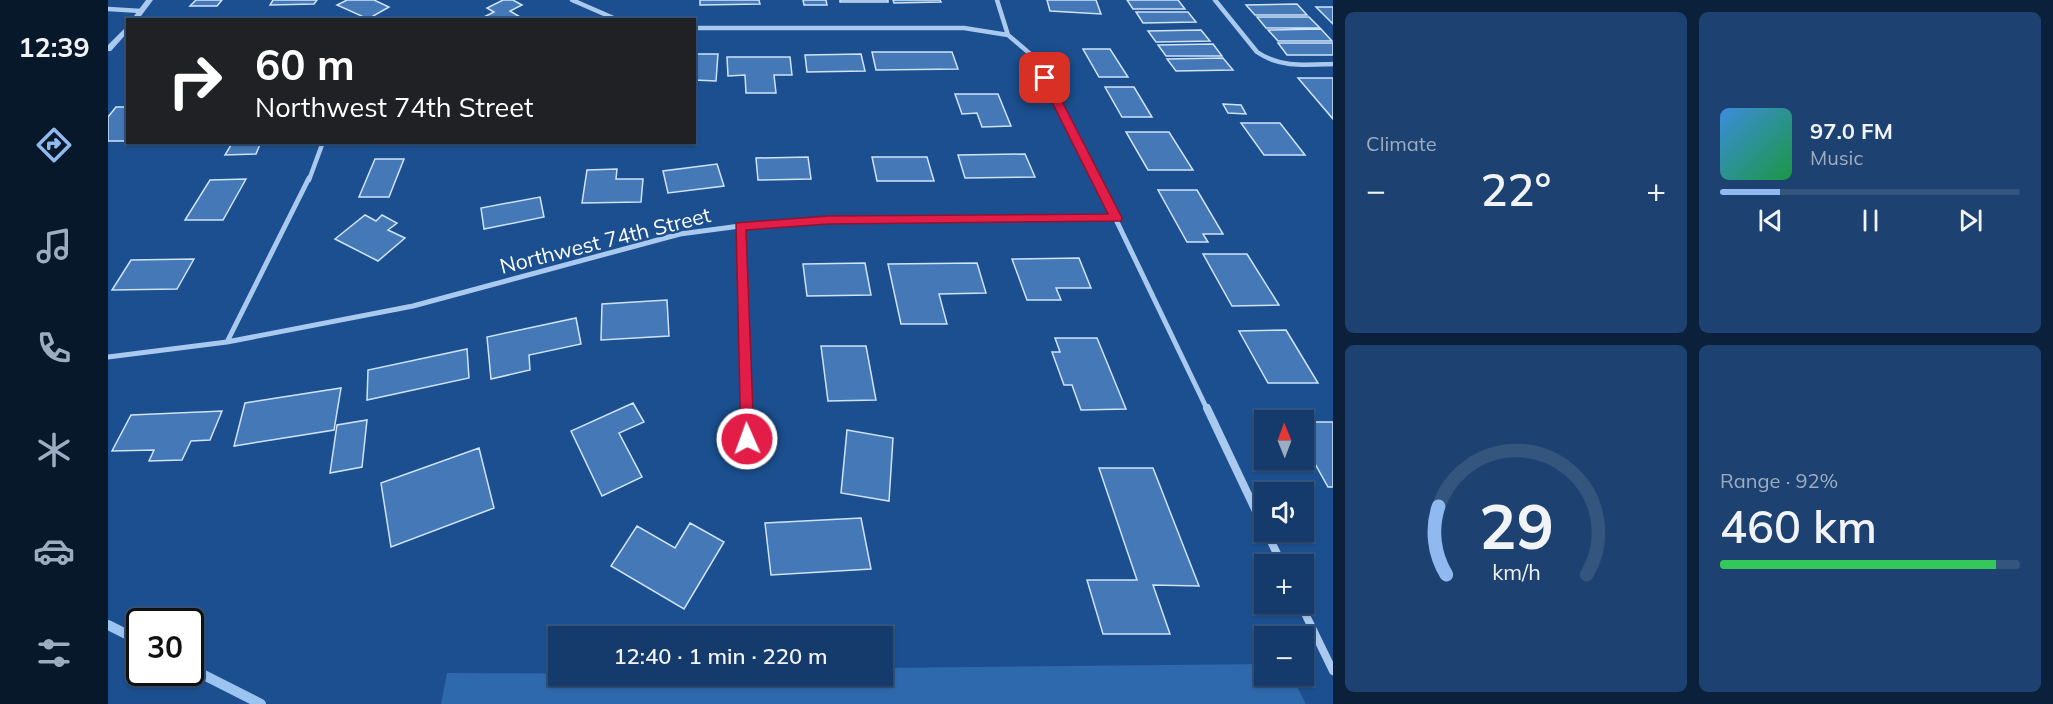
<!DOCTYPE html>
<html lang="en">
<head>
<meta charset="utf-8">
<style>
	:root { --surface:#143b6b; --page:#1d4271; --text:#f1f3f6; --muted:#9dadc1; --line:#33557e; --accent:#90b9f0 }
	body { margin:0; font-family:Mulish,sans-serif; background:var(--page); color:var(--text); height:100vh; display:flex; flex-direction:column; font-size:22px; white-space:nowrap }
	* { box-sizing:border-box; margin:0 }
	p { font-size:20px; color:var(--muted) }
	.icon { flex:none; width:33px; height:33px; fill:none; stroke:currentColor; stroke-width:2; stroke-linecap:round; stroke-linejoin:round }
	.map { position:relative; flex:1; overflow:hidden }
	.sheet { display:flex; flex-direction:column; gap:12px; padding:12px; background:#0b203b; width:720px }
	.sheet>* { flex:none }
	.banner { position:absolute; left:18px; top:18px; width:570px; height:126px; border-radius:0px; box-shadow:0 2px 4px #0004,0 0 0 2px var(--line); background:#202124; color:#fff; overflow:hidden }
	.needle { width:39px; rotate:359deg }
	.buttons { position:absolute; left:1146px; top:410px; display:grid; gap:12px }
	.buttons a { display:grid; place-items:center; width:60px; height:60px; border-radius:0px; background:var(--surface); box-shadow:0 2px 4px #0004,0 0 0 2px var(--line); font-size:30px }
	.speed { position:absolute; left:18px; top:608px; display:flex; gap:12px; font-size:30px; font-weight:700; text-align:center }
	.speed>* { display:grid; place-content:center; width:78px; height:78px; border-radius:50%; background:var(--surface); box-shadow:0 2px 4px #0004,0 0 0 2px var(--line); line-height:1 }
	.speed .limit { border:3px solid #111; border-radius:9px; background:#fff; color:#111 }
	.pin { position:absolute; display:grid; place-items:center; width:51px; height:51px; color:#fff; margin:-26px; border-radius:12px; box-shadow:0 3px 9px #0006 }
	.me { position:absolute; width:66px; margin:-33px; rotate:358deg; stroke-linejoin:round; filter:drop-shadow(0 0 4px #0008) }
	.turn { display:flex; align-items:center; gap:21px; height:126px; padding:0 30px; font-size:27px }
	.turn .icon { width:78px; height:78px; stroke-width:2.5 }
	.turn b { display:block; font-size:42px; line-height:51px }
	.big { font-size:45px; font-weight:600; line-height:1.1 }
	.sheet .card { flex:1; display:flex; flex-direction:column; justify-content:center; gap:9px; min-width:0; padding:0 21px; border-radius:9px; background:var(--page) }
	.sheet .dial { align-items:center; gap:0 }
	.dial svg { height:156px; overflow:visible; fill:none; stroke:var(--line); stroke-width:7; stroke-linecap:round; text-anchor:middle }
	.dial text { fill:var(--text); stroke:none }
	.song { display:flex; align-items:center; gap:18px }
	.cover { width:72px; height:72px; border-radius:9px; background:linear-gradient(135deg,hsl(210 70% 55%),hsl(140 70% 35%)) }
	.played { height:6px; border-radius:3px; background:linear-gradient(90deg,var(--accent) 20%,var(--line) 20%) }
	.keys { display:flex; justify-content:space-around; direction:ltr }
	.heat { display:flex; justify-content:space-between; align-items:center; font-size:33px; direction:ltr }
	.charge { height:9px; border-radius:4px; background:linear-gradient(90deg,#34c759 92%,var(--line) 0) }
	.sheet .tiles { flex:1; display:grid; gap:12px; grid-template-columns:repeat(2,1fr) }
	.trip { position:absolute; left:440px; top:626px; width:345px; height:60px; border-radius:0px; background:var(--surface); box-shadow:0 2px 4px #0004,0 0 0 2px var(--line); font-weight:600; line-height:60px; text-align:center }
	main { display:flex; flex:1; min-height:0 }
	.dock { display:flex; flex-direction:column; width:108px; justify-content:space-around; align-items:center; background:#08182b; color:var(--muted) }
	.dock .icon { width:42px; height:42px }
	.dock .on { color:var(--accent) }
	.dock b { font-size:27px; color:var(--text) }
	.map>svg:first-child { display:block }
	.green { fill:#2e69ad }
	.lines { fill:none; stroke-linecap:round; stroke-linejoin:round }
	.stream { stroke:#9cc4f0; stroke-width:10 }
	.building { fill:#4478b7; stroke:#cfe3fa; stroke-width:1.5 }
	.minor-far2 { stroke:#a9c9ee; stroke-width:4.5 }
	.minor-far1 { stroke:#a9c9ee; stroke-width:5 }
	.minor { stroke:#a9c9ee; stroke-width:8 }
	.tertiary { fill:#a9c9ee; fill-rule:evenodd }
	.route { fill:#e11d48; stroke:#92132f; stroke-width:1.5 }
	.labels { text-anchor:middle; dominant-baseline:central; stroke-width:5; stroke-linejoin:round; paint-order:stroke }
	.street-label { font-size:21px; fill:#fff; stroke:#1b4f8f }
</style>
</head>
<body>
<main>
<nav class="dock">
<b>12:39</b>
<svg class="icon on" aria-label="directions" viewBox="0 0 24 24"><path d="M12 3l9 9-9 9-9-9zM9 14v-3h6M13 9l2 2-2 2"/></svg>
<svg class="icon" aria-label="music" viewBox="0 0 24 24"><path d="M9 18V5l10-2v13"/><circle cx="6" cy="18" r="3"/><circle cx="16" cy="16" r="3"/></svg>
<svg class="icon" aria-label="phone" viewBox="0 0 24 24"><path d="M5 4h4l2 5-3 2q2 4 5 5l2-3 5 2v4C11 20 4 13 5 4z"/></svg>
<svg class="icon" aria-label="climate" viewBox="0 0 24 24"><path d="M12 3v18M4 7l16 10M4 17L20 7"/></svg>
<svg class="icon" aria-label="car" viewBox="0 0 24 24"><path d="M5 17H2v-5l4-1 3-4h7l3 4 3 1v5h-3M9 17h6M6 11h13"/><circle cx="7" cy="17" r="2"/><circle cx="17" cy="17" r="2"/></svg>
<svg class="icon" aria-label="filters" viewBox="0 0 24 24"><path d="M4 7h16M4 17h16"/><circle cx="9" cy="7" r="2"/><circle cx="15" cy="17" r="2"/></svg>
</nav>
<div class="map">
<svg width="1225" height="704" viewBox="0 0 1225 704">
	<rect width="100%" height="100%" fill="#1b4f8f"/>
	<path class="green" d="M1156,664v11h27l15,29h-865l6,-31 435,2v-7z"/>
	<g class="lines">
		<path class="stream" d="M0,625l32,16
			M82,668l71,36"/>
	</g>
	<path class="building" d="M88,0h26l-5,6h-27z
		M165,0h44l-3,4 -44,1z
		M239,0h27l15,7 -21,12 -31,-14z
		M395,0h10l9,5 -12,6 15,9 -43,-2 12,-6 -7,-4z
		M592,0h59l1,4 -60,1z
		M695,0h23l1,5h-23z
		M732,0h48v2h-48z
		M785,0h47l1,2 -47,1z
		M939,0h49l5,14 -51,-3z
		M1019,0h51l7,9h-52z
		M1189,4l10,11h-52l-9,-10z
		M1208,7h17v17z
		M1028,12h52l8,10 -53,1z
		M1149,17h52l11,11h-54z
		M1213,29l11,12h-54l-10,-11z
		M1093,30l9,11 -54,1 -8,-11z
		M1170,43h55v12h-46z
		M1105,44l9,12h-56l-8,-11z
		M975,49h27l18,28h-29z
		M764,52h80l6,17 -82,1z
		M586,54h24l-2,27 -22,-1z
		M753,54l4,17 -58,1 -2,-17z
		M619,57h63l2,18h-18l2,18h-30l-1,-18 -17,1z
		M1115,58l10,12 -57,1 -9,-12z
		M1190,78h35v41z
		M997,87h29l18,30h-30z
		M847,94h43l13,32 -29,1 -5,-14 -15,1z
		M1115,104l18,1 5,9 -18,-1z
		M8,107h12v29l-4,5h-16v-24z
		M1133,123h39l25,32h-41z
		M1018,132h43l24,38h-45z
		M110,142h43l-5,12 -31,1 6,-10h-15z
		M917,154l10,23 -70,1 -7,-23z
		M700,157l3,22 -53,1 -2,-22z
		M764,157h55l7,24h-57z
		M267,159h29l-15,38h-30z
		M609,164l7,22 -56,7 -5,-22z
		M509,169l-1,10h27l-2,23 -59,1 5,-33z
		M138,179l-23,41h-38l25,-40z
		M1050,190h39l26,44h-20l5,8h-21z
		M432,197l4,20 -60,12 -3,-21z
		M257,215l11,6 6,-6 15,8 -9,7 17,8 -27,23 -43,-22z
		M1095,254h44l32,51 -47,1z
		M971,258l12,30h-35l5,12h-34l-15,-41z
		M86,259l-17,30 -65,1 19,-30z
		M757,263l6,32 -64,1 -4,-32z
		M869,263l9,30 -47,1 8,30h-46l-13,-60z
		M559,300l2,36 -68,4 1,-36z
		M468,318l5,26 -52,11 1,15 -39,9 -4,-42z
		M1178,330l32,53h-50l-29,-52z
		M947,338h42l29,71 -45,1 -9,-25h-8l-12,-33h8z
		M713,346h45l10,54 -48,1z
		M359,349l2,29 -102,22 1,-30z
		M233,388l-7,42 -100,16 11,-43z
		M525,403l11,19 -25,11 23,44 -40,19 -31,-65z
		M114,411l-12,29 -19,1 -9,19 -33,1 5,-11 -42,1 19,-36z
		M259,420l-5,47 -32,6 7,-48z
		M1196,422h29v65h-5l-24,-43z
		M739,430l46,8 -4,63 -48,-8z
		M371,448l15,60 -103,39 -10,-64z
		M991,468h54l46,118 -46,-1 17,49h-67l-16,-54h50z
		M753,518l10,51 -100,6 -6,-52z
		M582,523l34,19 -40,67 -73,-43 26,-40 38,22z"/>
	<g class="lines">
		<path class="minor-far2" d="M464,0l46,20
			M889,0l11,35 27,23 62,122
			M1107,0l42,52c23,16 49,13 76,12
			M0,9l33,2
			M586,28h270l44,7
			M201,180l14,-38"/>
		<path class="minor-far1" d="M988,178l111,231
			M632,226l6,183
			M119,342l82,-164
			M0,357l119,-15 186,-36 267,-72 60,-8 88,-6 288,-2"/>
		<path class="minor" d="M638,408l1,31
			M1099,408l57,120
			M1158,531l16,33
			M1192,603l33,68"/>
		<path class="tertiary" d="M38,0h7l-15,20h-7z
			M20,25v7l-17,19h-3v-6z"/>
	</g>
	<path class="route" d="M937,75l5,3 72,140 -1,3 -293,3 -82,6 8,209 -2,5h-11l-5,-221 92,-7 280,-2 -68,-136z"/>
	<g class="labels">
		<g class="street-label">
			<text transform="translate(497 240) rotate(-14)">Northwest 74th Street</text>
		</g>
	</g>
</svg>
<div class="buttons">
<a><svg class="needle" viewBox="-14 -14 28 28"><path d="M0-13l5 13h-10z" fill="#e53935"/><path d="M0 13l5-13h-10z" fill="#9dadc1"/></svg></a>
<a><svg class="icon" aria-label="sound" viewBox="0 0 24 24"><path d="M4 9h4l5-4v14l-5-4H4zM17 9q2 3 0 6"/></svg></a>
<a>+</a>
<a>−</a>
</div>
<div class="speed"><div class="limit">30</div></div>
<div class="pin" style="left:937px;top:78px;background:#d93025"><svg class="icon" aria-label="arrive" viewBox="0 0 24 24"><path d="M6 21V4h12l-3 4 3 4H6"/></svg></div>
<svg class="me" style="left:639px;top:439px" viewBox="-20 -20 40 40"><circle r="17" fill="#e11d48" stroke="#fff" stroke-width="3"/><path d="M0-11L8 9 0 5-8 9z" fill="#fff"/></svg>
<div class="trip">12:40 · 1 min · 220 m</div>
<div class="banner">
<div class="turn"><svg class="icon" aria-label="right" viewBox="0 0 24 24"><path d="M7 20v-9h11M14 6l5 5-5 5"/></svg><div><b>60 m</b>Northwest 74th Street</div></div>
</div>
</div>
<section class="sheet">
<div class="tiles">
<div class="card"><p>Climate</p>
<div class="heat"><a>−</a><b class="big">22°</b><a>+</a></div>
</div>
<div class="card">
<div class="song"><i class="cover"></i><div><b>97.0 FM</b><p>Music</p></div></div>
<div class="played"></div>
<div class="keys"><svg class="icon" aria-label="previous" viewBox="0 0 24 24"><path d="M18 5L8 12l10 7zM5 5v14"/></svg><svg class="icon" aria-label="pause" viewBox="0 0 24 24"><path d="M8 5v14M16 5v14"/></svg><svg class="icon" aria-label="next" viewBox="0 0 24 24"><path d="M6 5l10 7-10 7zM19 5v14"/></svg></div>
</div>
<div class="card dial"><svg viewBox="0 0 100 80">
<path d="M14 69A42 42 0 1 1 86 69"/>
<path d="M14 69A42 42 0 0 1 10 34" stroke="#90b9f0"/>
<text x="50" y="56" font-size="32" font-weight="700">29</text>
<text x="50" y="72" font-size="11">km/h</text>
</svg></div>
<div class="card"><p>Range · 92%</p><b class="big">460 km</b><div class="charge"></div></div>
</div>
</section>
</main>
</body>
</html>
